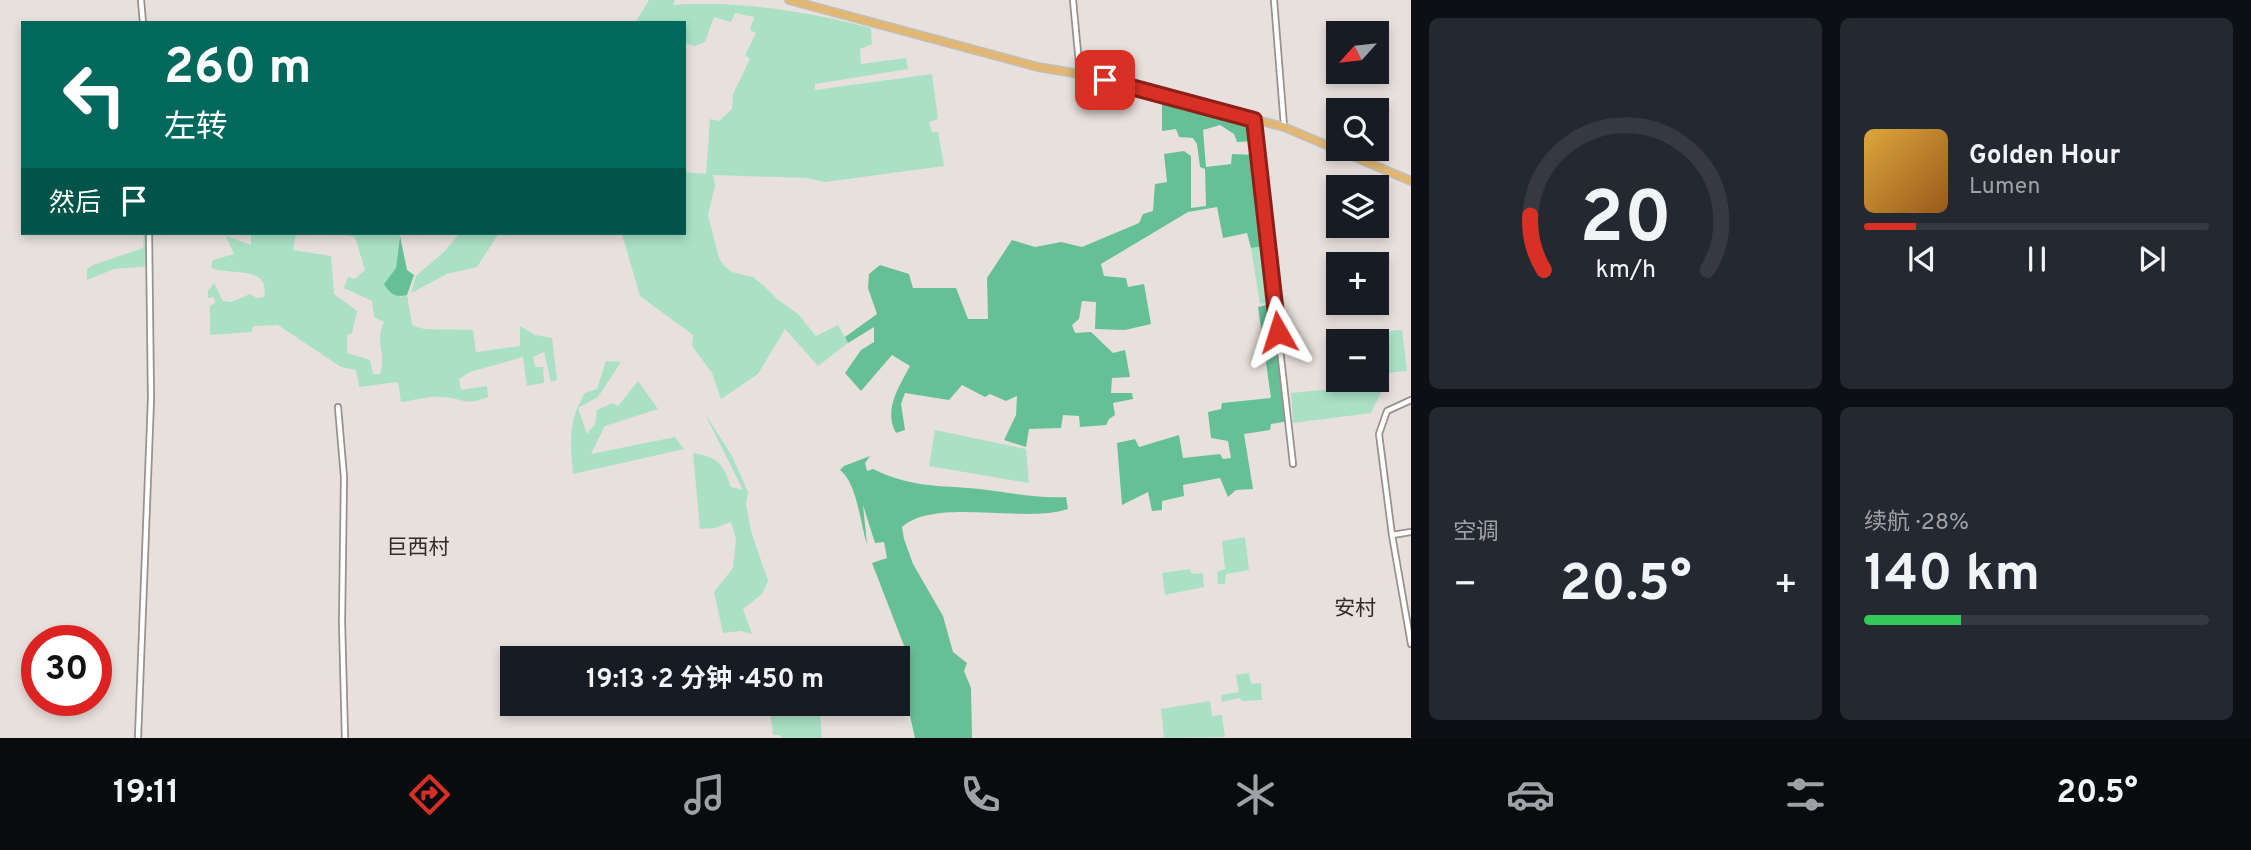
<!DOCTYPE html>
<html lang="zh">
<head>
<meta charset="utf-8">
<style>
	:root { --surface:#171b24; --page:#242831; --text:#f1f3f6; --muted:#9ea1a6; --line:#363941; --accent:#d93025 }
	body { margin:0; font-family:Overpass,"Noto Sans SC",sans-serif; background:var(--page); color:var(--text); height:100vh; display:flex; flex-direction:column; font-size:26px; white-space:nowrap }
	* { box-sizing:border-box; margin:0 }
	p { font-size:23px; color:var(--muted) }
	.icon { flex:none; width:38px; height:38px; fill:none; stroke:currentColor; stroke-width:2; stroke-linecap:round; stroke-linejoin:round }
	.map { position:relative; flex:1; overflow:hidden }
	.details { display:flex; flex-direction:column; gap:18px; padding:18px; background:#0d0f14; width:840px }
	.details>* { flex:none }
	.banner { position:absolute; left:21px; top:21px; width:665px; height:214px; border-radius:0px; box-shadow:0 4px 10px #0003; background:#00695c; color:#fff; overflow:hidden }
	.needle { width:46px; rotate:243deg }
	.buttons { position:absolute; left:1326px; top:21px; display:grid; gap:14px }
	.buttons a { display:grid; place-items:center; width:63px; height:63px; border-radius:0px; background:var(--surface); box-shadow:0 4px 10px #0003; font-size:35px }
	.speed { position:absolute; left:21px; top:625px; display:flex; gap:14px; font-size:35px; font-weight:700; text-align:center }
	.speed>* { display:grid; place-content:center; width:91px; height:91px; border-radius:50%; background:var(--surface); box-shadow:0 4px 10px #0003; line-height:1 }
	.speed .limit { border:10px solid #d22; background:#fff; color:#111 }
	.pin { position:absolute; display:grid; place-items:center; width:60px; height:60px; color:#fff; margin:-30px; border-radius:14px; box-shadow:0 4px 10px #0006 }
	.me { position:absolute; width:77px; margin:-38px; rotate:354deg; stroke-linejoin:round; filter:drop-shadow(0 0 5px #0008) }
	.turn { display:flex; align-items:center; gap:24px; height:147px; padding:0 28px; font-size:32px }
	.turn .icon { width:91px; height:91px; stroke-width:2.5 }
	.turn b { display:block; font-size:49px; line-height:60px }
	.then { display:flex; align-items:center; height:66px; padding:0 28px; background:#0003; gap:14px; font-size:26px }
	.big { font-size:52px; font-weight:700; line-height:1.1 }
	.details .card { flex:1; display:flex; flex-direction:column; justify-content:center; gap:10px; min-width:0; padding:0 24px; border-radius:10px; background:var(--page) }
	.details .dial { align-items:center; gap:0 }
	.dial svg { height:182px; overflow:visible; fill:none; stroke:var(--line); stroke-width:7; stroke-linecap:round; text-anchor:middle }
	.dial text { fill:var(--text); stroke:none }
	.song { display:flex; align-items:center; gap:21px }
	.cover { width:84px; height:84px; border-radius:10px; background:linear-gradient(135deg,hsl(40 70% 55%),hsl(30 70% 35%)) }
	.played { height:7px; border-radius:4px; background:linear-gradient(90deg,var(--accent) 15%,var(--line) 15%) }
	.keys { display:flex; justify-content:space-around; direction:ltr }
	.heat { display:flex; justify-content:space-between; align-items:center; font-size:38px; direction:ltr }
	.charge { height:10px; border-radius:5px; background:linear-gradient(90deg,#34c759 28%,var(--line) 0) }
	.details .tiles { flex:1; display:grid; gap:18px; grid-template-columns:repeat(2,1fr) }
	.trip { position:absolute; left:500px; top:646px; width:410px; height:70px; border-radius:0px; background:var(--surface); box-shadow:0 4px 10px #0003; font-weight:700; line-height:70px; text-align:center }
	.menu { display:flex; height:112px; justify-content:space-around; align-items:center; background:#090b0e; color:var(--muted) }
	.menu .icon { width:49px; height:49px }
	.menu .current { color:var(--accent) }
	.menu b { font-size:32px; color:var(--text) }
	main { display:flex; flex:1; min-height:0 }
	.map>svg:first-child { display:block }
	.green { fill:#aae1c5 }
	.forest { fill:#66c096 }
	.lines { fill:none; stroke-linecap:round; stroke-linejoin:round }
	.minor-casing { stroke:#98918d; stroke-width:8 }
	.primary-casing { stroke:#c0bfbf; stroke-width:10 }
	.minor { stroke:#fff; stroke-width:4.5 }
	.primary { stroke:#e1b773; stroke-width:7 }
	.route-casing { stroke:#8d1f18; stroke-width:18 }
	.route { stroke:#d93025; stroke-width:12 }
	.labels { text-anchor:middle; dominant-baseline:central; stroke-width:6; stroke-linejoin:round; paint-order:stroke }
	.quarter-label { font-size:21px; fill:#2e2b2a; stroke:#e8e0dc }
</style>
</head>
<body>
<main>
<div class="map">
<svg width="1411" height="738" viewBox="0 0 1411 738">
	<rect width="100%" height="100%" fill="#e8e0dc"/>
	<path class="green" d="M649,0h31h-5l-2,5c64,-5 135,7 198,23l1,16 -12,5 1,15 45,-6 2,11 -93,15v6l117,-16 6,45 -9,3 3,10h6l6,34 -119,16 -18,-4 -94,-3 2,11 -7,29 11,43 5,8 8,6 21,5 10,8 14,14 21,15 18,22 22,-11 10,18 -30,23 -33,-37 -27,45 -37,25 -9,-26 -20,-27 1,-11 -53,-39 -18,-62 62,-1v-61l22,2 4,-55 9,2 13,-12 1,-15 17,-35 -5,-4 11,-22 -6,-3 4,-13 -19,-4 -4,9 -17,-5 -9,25 -10,4 -11,-3v-20h-49z
		M144,233h8v33l-38,3 -27,11v-11l6,-4 50,-17z
		M251,233h45l-3,17 38,6 3,38 23,17 -5,22 -5,2v18l23,7 3,14h7c7,-22 -6,-31 4,-52l-10,-5 -2,-16 -28,-13 4,-11 7,2 10,-9 -10,-33 -19,-4h64l-4,35 -5,7 9,22 7,-2 5,30 12,4 49,1 3,22 44,-6v-20l15,9 17,3 5,42 -6,2 -7,-30 -11,5 2,10h8l1,16 -17,3 -4,-29 -53,15 -11,7 2,11 26,-4 1,11c-23,10 -27,0 -48,0 -13,-1 -27,4 -39,5l-3,-20 -39,5 -3,-17 -15,-3 -63,-42 -25,1 -1,6 -42,3v-29l5,-3 -1,-6 -6,1v-7l6,-8 9,18 9,1 18,-8 7,4 7,-1c7,-33 -35,-21 -53,-29l2,-8 21,-6 -8,-18 25,9z
		M460,233h39l-22,34 -30,7 -36,19 5,-17 29,-25z
		M1267,246l8,54 -15,4 -9,-56z
		M1402,330l5,41 -30,3v-33h-14v-8z
		M606,361l15,1 -23,35 -20,11 9,26 8,-10 2,-14 15,-7 6,3 20,-25 20,28 -53,17 -14,28 84,-17 9,12 -111,25c-3,-32 -5,-53 12,-81l12,-4z
		M1385,384l-14,29 -78,10 -2,-30z
		M704,412l28,44 16,36 -2,12 5,27 17,50 -6,13 -19,15 9,25 -12,-3 -17,2 -9,-41 19,-24 3,-29 -5,-17 -16,6 -15,1 -7,-76c25,4 30,10 38,34l12,3z
		M935,430l91,19 3,34 -100,-17z
		M1245,537l4,33 -23,4 -1,10h-7l-1,-12 8,-3 -3,-28z
		M1190,569l2,5 11,-1 1,14 -39,8 -3,-22z
		M1249,673l2,11 10,-1 1,17 -20,1 -3,-3 -17,4 -1,-7 18,-3 -3,-17z
		M1210,701l2,15 10,-1 3,22 -61,1 -3,-29z
		M769,704h45l6,10 2,24h-39l-4,-3h-6z"/>
	<path class="forest" d="M1162,101l91,27 2,13 -18,1 -3,-8 -14,-9 -17,5 3,37 25,-3 1,-10 24,1 11,91 -16,2 -4,-15 -24,5 -6,-31 -29,5 -87,52 3,12 22,2 2,9 16,-3 7,40 -26,6 -30,-1 1,-27 -14,-1 -3,18 -7,6 3,8 16,-1 22,21 12,-3 5,27 -18,1 -1,15h21l1,6 -20,4 2,12 -6,4 -3,6 -26,2 -1,-11 -16,-1 -2,13 -32,1 -3,18 -22,-7 12,-25 1,-19 -11,5 -16,-7 -5,3 -23,-12 -13,15 -44,-7 -4,11 4,26 -9,3c-13,-23 3,-46 14,-67l-18,-11 -31,36 -16,-18 16,-23 13,-8v-15l-26,16 -3,-6 32,-23 -9,-26 1,-14 11,-9 29,9 4,14h43l12,31h20l-1,-41 25,-38 23,7 26,-5 21,5 57,-24 4,-9 10,-3 2,-27 12,-2 -3,-28 20,-3 7,5v52l15,-2 -1,-37 -5,-2 -3,-23 -4,-6 -14,-1 -3,-8 -14,2z
		M400,236l7,34 7,5 -7,20c-11,3 -17,-1 -23,-11l12,-16z
		M1275,303l14,118 -18,3 -1,6 -26,4 9,55 -17,1 -8,7 -8,-19 -37,7 1,11 -22,5v9l-10,1 -4,-19 -26,13 -5,-62 18,-4 4,8 40,-12 4,23 37,-4 3,5 8,-1 -3,-17 -17,-3 -3,-26 13,-3 1,-6 49,-5 -13,-91z
		M870,456l-5,7 2,8 6,-2c39,19 65,16 106,20 30,3 56,10 87,8l2,12c-45,15 -132,-12 -166,18l2,12 9,25 30,52 10,36 14,11 -3,8 7,17 1,50h-57l-12,-53 5,-29 -36,-93 15,-5 -3,-16 -9,1 -12,-38 4,39c-7,-21 -10,-61 -27,-74l4,-4z"/>
	<g class="lines">
		<defs>
			<path id="minor" d="M141,0l2,23
				M1073,0l7,74
				M1274,0l10,126
				M1254,120l39,344
				M1411,400l-24,11 -8,23 13,101 19,109
				M338,407l6,70 -2,145 3,116
				M1392,535l19,-3
				M138,738l13,-339 -2,-166"/>
			<path id="primary" d="M789,0l249,67 42,7 204,53 127,54"/>
		</defs>
		<use href="#minor" class="minor-casing"/>
		<use href="#primary" class="primary-casing"/>
		<use href="#minor" class="minor"/>
		<use href="#primary" class="primary"/>
	</g>
	<g class="lines">
		<defs>
			<path id="route" d="M1105,80l149,40 24,212"/>
		</defs>
		<use href="#route" class="route-casing"/>
		<use href="#route" class="route"/>
	</g>
	<g class="labels">
		<g class="quarter-label">
			<text x="418" y="548">巨西村</text>
			<text x="1355" y="609">安村</text>
		</g>
	</g>
</svg>
<div class="buttons">
<a><svg class="needle" viewBox="-14 -14 28 28"><path d="M0-13l5 13h-10z" fill="#e53935"/><path d="M0 13l5-13h-10z" fill="#9ea1a6"/></svg></a>
<a><svg class="icon" aria-label="search" viewBox="0 0 24 24"><circle cx="10" cy="10" r="6"/><path d="M15 15l6 6"/></svg></a>
<a><svg class="icon" aria-label="layers" viewBox="0 0 24 24"><path d="M12 4l9 5-9 5-9-5zM3 14l9 5 9-5"/></svg></a>
<a>+</a>
<a>−</a>
</div>
<div class="speed"><div class="limit">30</div></div>
<div class="pin" style="left:1105px;top:80px;background:#d93025"><svg class="icon" aria-label="arrive" viewBox="0 0 24 24"><path d="M6 21V4h12l-3 4 3 4H6"/></svg></div>
<svg class="me" style="left:1278px;top:332px" viewBox="-20 -20 40 40"><path d="M0-17L14 15 0 8-14 15z" fill="#d93025" stroke="#fff" stroke-width="4"/></svg>
<div class="trip">19:13 · 2 分钟 · 450 m</div>
<div class="banner">
<div class="turn"><svg class="icon" aria-label="left" viewBox="0 0 24 24"><path d="M17 20v-9H6M10 6l-5 5 5 5"/></svg><div><b>260 m</b>左转</div></div>
<div class="then">然后<svg class="icon" aria-label="arrive" viewBox="0 0 24 24"><path d="M6 21V4h12l-3 4 3 4H6"/></svg></div>
</div>
</div>
<section class="details">
<div class="tiles">
<div class="card dial"><svg viewBox="0 0 100 80">
<path d="M14 69A42 42 0 1 1 86 69"/>
<path d="M14 69A42 42 0 0 1 8 45" stroke="#d93025"/>
<text x="50" y="56" font-size="32" font-weight="700">20</text>
<text x="50" y="72" font-size="11">km/h</text>
</svg></div>
<div class="card">
<div class="song"><i class="cover"></i><div><b>Golden Hour</b><p>Lumen</p></div></div>
<div class="played"></div>
<div class="keys"><svg class="icon" aria-label="previous" viewBox="0 0 24 24"><path d="M18 5L8 12l10 7zM5 5v14"/></svg><svg class="icon" aria-label="pause" viewBox="0 0 24 24"><path d="M8 5v14M16 5v14"/></svg><svg class="icon" aria-label="next" viewBox="0 0 24 24"><path d="M6 5l10 7-10 7zM19 5v14"/></svg></div>
</div>
<div class="card"><p>空调</p>
<div class="heat"><a>−</a><b class="big">20.5°</b><a>+</a></div>
</div>
<div class="card"><p>续航 · 28%</p><b class="big">140 km</b><div class="charge"></div></div>
</div>
</section>
</main>
<nav class="menu">
<b>19:11</b>
<svg class="icon current" aria-label="directions" viewBox="0 0 24 24"><path d="M12 3l9 9-9 9-9-9zM9 14v-3h6M13 9l2 2-2 2"/></svg>
<svg class="icon" aria-label="music" viewBox="0 0 24 24"><path d="M9 18V5l10-2v13"/><circle cx="6" cy="18" r="3"/><circle cx="16" cy="16" r="3"/></svg>
<svg class="icon" aria-label="phone" viewBox="0 0 24 24"><path d="M5 4h4l2 5-3 2q2 4 5 5l2-3 5 2v4C11 20 4 13 5 4z"/></svg>
<svg class="icon" aria-label="climate" viewBox="0 0 24 24"><path d="M12 3v18M4 7l16 10M4 17L20 7"/></svg>
<svg class="icon" aria-label="car" viewBox="0 0 24 24"><path d="M5 17H2v-5l4-1 3-4h7l3 4 3 1v5h-3M9 17h6M6 11h13"/><circle cx="7" cy="17" r="2"/><circle cx="17" cy="17" r="2"/></svg>
<svg class="icon" aria-label="filters" viewBox="0 0 24 24"><path d="M4 7h16M4 17h16"/><circle cx="9" cy="7" r="2"/><circle cx="15" cy="17" r="2"/></svg>
<b>20.5°</b>
</nav>
</body>
</html>
